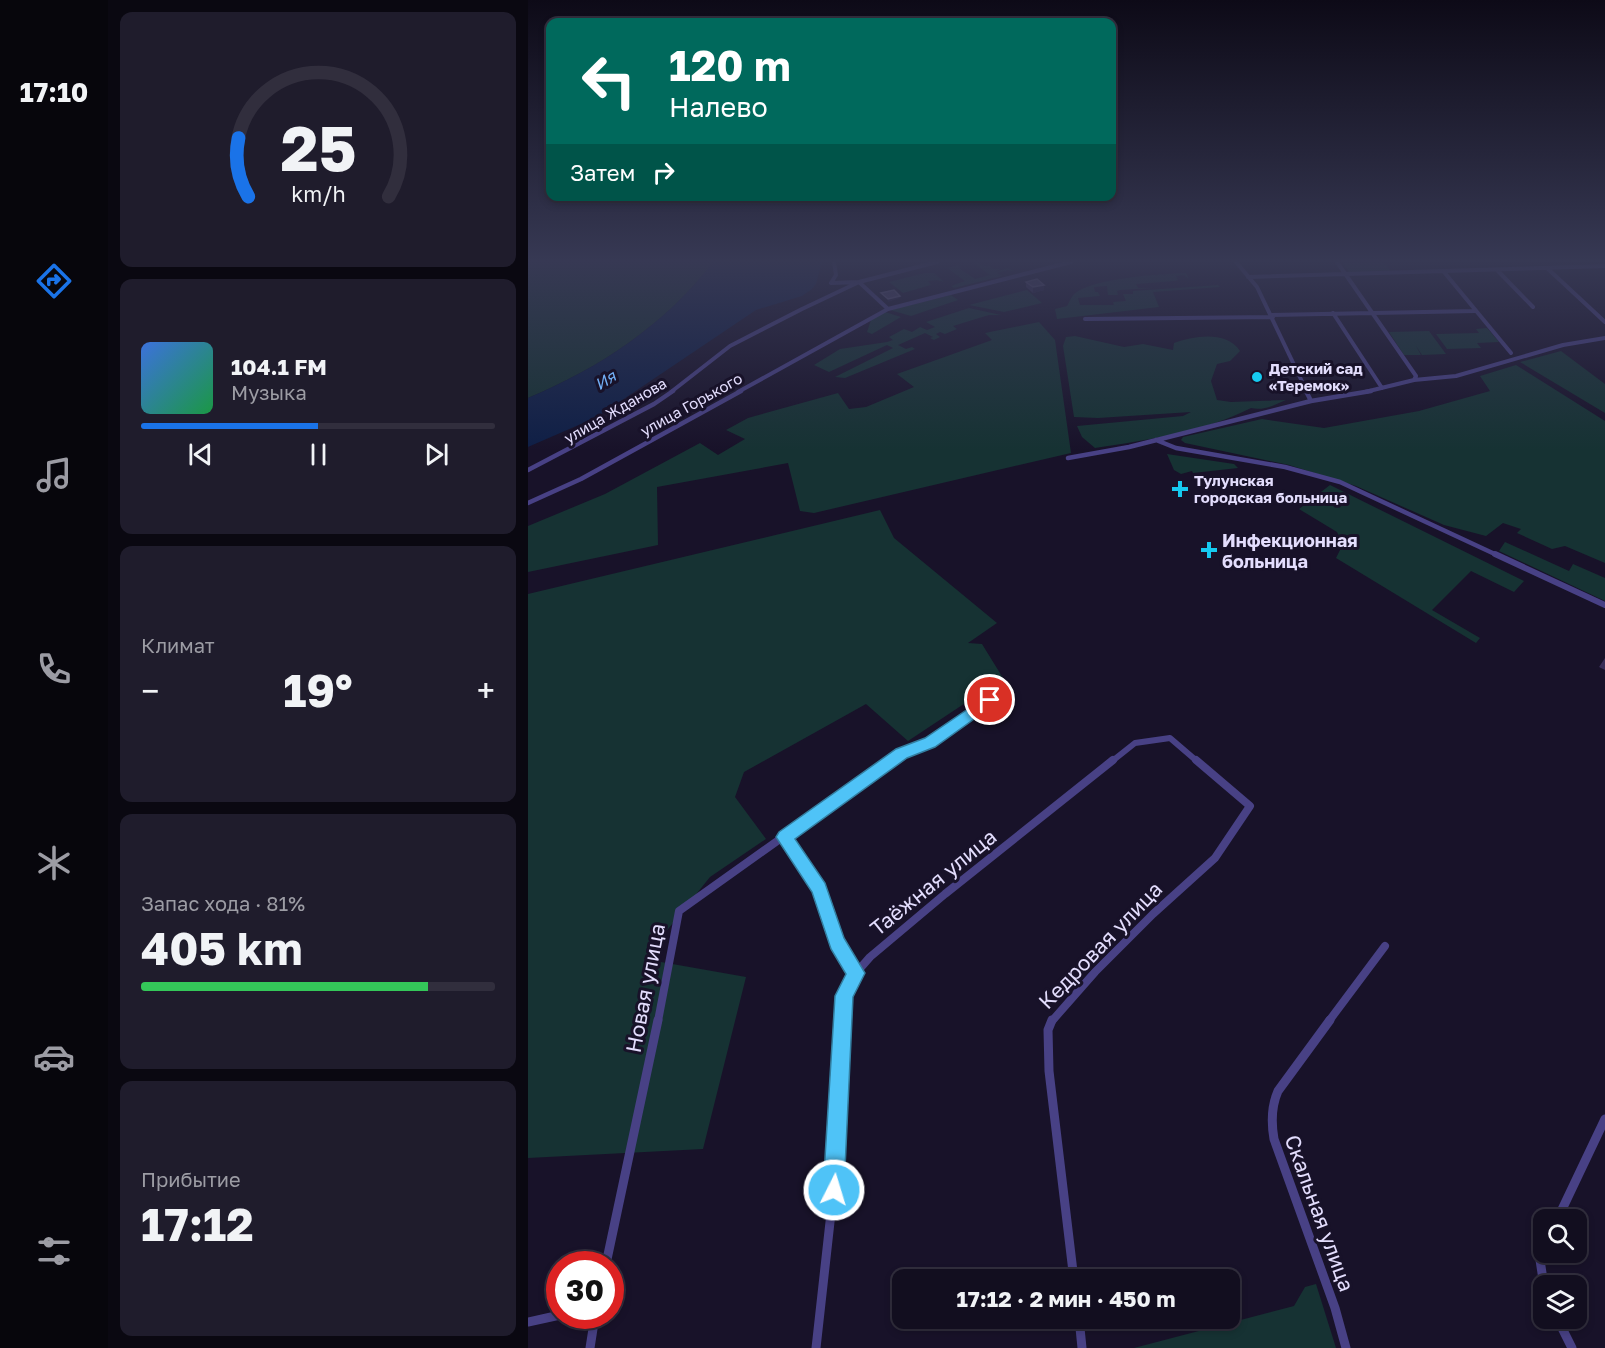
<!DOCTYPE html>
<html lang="ru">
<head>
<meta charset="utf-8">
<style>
	:root { --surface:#120e1f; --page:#1f1c2c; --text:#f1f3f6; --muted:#9c9ca4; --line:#312e3d; --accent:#1a73e8 }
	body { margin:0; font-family:"Golos Text",sans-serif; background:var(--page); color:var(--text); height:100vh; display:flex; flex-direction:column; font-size:22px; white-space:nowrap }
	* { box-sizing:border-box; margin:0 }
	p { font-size:20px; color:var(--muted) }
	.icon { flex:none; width:33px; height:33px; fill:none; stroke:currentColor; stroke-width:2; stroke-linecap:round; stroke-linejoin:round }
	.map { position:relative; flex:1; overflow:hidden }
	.panel { display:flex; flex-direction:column; gap:12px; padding:12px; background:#0a0811; width:420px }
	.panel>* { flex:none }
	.guide { position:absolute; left:18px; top:18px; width:570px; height:183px; border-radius:12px; box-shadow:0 3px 9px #0003,0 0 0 2px var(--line); background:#00695c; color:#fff; overflow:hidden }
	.buttons { position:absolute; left:1005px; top:1209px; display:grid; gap:12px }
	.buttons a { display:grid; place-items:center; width:54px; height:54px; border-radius:12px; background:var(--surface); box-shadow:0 3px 9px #0003,0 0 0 2px var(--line); font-size:30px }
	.speed { position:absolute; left:18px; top:1251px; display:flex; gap:12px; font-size:30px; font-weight:700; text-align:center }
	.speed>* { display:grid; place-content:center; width:78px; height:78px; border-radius:50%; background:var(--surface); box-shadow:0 3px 9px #0003,0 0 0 2px var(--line); line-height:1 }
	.speed .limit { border:9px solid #d22; background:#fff; color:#111 }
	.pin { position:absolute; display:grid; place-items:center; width:51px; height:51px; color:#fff; margin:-26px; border:3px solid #fff; border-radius:50%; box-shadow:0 2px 6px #0007 }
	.me { position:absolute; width:66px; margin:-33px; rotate:5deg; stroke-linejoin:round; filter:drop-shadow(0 0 4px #0008) }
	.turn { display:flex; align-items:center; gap:21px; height:126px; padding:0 24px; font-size:27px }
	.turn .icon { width:78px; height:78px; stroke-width:2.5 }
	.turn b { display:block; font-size:42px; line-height:51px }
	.then { display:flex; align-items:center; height:57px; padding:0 24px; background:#0003; gap:12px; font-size:22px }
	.big { font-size:45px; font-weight:700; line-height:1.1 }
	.panel .tile { flex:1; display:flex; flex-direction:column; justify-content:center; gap:9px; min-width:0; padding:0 21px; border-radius:12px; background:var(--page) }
	.panel .dial { align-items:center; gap:0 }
	.dial svg { height:156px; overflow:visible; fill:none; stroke:var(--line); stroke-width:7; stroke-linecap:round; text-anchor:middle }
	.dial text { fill:var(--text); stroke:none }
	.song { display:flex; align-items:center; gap:18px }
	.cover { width:72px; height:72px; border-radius:9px; background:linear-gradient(135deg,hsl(220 70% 55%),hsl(140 70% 35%)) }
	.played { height:6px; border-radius:3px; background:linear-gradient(90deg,var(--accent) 50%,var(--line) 50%) }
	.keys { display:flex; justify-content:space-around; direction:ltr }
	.heat { display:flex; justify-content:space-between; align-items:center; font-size:33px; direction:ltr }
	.charge { height:9px; border-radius:4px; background:linear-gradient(90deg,#34c759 81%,var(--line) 0) }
	.trip { position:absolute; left:364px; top:1269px; width:348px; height:60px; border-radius:12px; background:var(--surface); box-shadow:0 3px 9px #0003,0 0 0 2px var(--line); font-weight:700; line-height:60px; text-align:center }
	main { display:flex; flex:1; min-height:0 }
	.dock { display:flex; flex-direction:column; width:108px; justify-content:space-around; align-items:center; background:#07060c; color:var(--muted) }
	.dock .icon { width:42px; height:42px }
	.dock .on { color:var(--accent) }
	.dock b { font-size:27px; color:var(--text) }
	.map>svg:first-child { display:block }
	.green { fill:#163233 }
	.water { fill:#0f1f46 }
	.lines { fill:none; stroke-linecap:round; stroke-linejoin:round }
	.street-far4 { stroke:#484185; stroke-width:4 }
	.street-far3 { stroke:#484185; stroke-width:4.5 }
	.street-far2 { stroke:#484185; stroke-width:6 }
	.street-far1 { stroke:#484185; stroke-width:8 }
	.street { stroke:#484185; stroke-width:9 }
	.wall { fill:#382d56 }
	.shaded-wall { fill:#231a3c }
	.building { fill:#4a4068; stroke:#62597f; stroke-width:1.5 }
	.route { fill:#4fc3f7; stroke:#337fa1; stroke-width:1.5 }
	.poi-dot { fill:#16caf0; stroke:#181229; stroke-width:2 }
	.labels { text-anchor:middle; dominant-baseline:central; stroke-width:6; stroke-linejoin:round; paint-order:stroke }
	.far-poi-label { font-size:15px; font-weight:bold; fill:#e3ddfd; stroke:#181229; text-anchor:start }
	.far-street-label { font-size:15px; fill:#e3ddfd; stroke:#181229 }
	.far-water-label { font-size:16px; font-style:italic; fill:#72aff6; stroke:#181229 }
	.poi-label { font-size:18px; font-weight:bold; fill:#e3ddfd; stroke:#181229; text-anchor:start }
	.near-street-label { font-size:21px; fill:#e3ddfd; stroke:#181229 }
</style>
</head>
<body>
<main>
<nav class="dock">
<b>17:10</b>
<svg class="icon on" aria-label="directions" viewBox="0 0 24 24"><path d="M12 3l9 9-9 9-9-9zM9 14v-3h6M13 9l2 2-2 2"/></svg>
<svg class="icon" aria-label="music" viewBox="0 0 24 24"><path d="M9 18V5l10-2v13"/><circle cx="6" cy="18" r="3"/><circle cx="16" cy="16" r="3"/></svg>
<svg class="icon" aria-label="phone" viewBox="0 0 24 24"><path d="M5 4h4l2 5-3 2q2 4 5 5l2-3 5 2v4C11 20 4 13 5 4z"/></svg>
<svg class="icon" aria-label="climate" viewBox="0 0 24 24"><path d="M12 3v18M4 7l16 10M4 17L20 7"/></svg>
<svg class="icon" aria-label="car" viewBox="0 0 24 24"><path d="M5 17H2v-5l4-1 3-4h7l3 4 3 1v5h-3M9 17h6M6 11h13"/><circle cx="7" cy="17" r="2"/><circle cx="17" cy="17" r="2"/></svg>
<svg class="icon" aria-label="filters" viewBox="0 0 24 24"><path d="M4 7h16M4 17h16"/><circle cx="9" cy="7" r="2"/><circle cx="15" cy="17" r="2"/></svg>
</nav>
<section class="panel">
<div class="tile dial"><svg viewBox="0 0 100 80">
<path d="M14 69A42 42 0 1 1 86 69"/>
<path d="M14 69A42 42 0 0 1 9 39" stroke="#1a73e8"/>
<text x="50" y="56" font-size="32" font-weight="700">25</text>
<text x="50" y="72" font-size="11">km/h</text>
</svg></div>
<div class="tile">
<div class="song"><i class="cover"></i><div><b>104.1 FM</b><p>Музыка</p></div></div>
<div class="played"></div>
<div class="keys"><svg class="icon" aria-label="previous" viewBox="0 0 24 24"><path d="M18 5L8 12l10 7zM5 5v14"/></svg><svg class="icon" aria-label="pause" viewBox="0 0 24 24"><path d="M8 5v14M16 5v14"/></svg><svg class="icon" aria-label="next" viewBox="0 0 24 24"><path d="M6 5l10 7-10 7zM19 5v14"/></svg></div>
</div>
<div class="tile"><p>Климат</p>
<div class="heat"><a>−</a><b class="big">19°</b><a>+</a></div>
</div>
<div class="tile"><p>Запас хода · 81%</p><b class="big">405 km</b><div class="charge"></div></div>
<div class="tile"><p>Прибытие</p><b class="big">17:12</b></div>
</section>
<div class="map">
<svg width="1077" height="1348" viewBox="0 0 1077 1348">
	<rect width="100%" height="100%" fill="#181229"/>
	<path class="green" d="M0,262h185c-47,62 -113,106 -185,136z
		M444,262h6l7,4 4,-1 4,4h7l-5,3 13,-4 8,4 -8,-2 -11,3 5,3 -48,12 -3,-2 14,-5 -18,-13 11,-3 3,2 -2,1 16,11 15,-4z
		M856,262l7,9 -42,1 -6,-9z
		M397,273h9l10,9 -7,-2 -9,1 3,4 -28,8 -14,-11z
		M658,273l3,6 -5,-4 -8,1 2,4 -3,1 -39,3 2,4h15l-33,2 -3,1 1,4h-10l-1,-9 -13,1 1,5h3l2,4 -22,2 2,7h34l-1,-3 13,-1 -3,-7h10v-3l85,-6 2,2 -67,5 6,15 -102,12 -2,-10 12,-3c2,-3 4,-9 7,-12 18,-16 87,-20 112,-21z
		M499,290l15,13 -38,9 -35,-7z
		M423,295l7,5 -47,16 -21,-6z
		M441,308l32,7h-12l-36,11 4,3 -12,5 -5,-2 -4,2 4,3 -6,3 -4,-2 3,-1 -8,-4 -27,12 8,4 6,-2 3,2 -70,29 -10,-1 58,-29 -6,-3 -58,27 -15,-7 26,-16 47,-7 6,-2 -4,-3 15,-8 8,3 8,-5 7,3 8,-3 -9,-5z
		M357,312l16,5 -29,17 -5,-2 4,-12z
		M511,322l16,18 16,113 -257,60 -14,-2 -12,-48 -131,24 1,58 -130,27v-46l77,-32 95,-51 18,12 27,-16 -19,-9 22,-12 90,-25 11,16 17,-2 48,-20 -17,-13 95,-34 -7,-7z
		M959,328l12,14 -22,1 4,5 -34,1 -11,-15 43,-1 -3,-4z
		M901,331l17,23 -24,1 -6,-9 5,9h-17l-15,-23z
		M547,336l49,11 19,-3 30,6 1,-7c19,-7 53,-13 66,8l-10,10 -13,3 -6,17 6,19 14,2 55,-2c-12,5 -22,11 -35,8 -47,24 -104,32 -156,40l-13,-11 -5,-11 106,-10 8,-4 -93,6 -24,-1 -11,-71 3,-9z
		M1033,351l44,33v29l-85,-51z
		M988,365l89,56v142l-40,-17 -13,3 -35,-16 4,-4 -18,-6 -17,13 -42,-11 -88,-39 -67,-21 -104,-22 -4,-3 2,-3 79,-18 62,9 95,-17 71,-20 -10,-15z
		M639,454l67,10 4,4 -45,5 -1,-2 -11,3 -7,-4z
		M802,485l194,96 -10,11 -43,-21 -39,39 48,28 -4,5 -140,-85 7,-14 -6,-12 -38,-23z
		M352,510l14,28 103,85 -29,20 14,1 21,34 -95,63 -42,-37 -122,68 -9,25 31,42 -56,38 -66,82 102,18 -43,172 -175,9v-564z
		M977,542l64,29 4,-7 32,14v23l-106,-50z
		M788,1284l20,64h-202l160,-42 11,-19z"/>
	<path class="water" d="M185,262h109l-6,22 -4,5 -10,7 -46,14 -159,107 -69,30v-49c72,-30 138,-74 185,-136z"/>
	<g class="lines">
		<path class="street-far4" d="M306,262l2,13 -5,8 28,-1 29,27
			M708,262l21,25 50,105
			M809,262l79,114 -2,4
			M1019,268l58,54
			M969,270l36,37
			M916,272l67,81
			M720,277l357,-11
			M805,313l49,75
			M743,315l204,-4
			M557,319l188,-2
			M143,392l59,-46 72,-37 57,-27 78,-20
			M210,392l150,-83 183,-47
			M837,392l49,-12 42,-4 107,-31 42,-7"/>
		<path class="street-far3" d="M778,391l5,10
			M628,440l20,8 109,19 55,15 159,74
			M540,458l61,-11 182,-46 60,-10
			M0,470l126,-66 19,-13
			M0,503l53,-24 160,-88"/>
		<path class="street-far2" d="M967,554l110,51
			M361,762l12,-9 29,-11 60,-42
			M583,762l24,-19 35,-5 28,24"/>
		<path class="street-far1" d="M256,837l35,51 18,54 19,31
			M130,1021l21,-110 212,-151
			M315,1021l1,-25 12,-23 14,-16 75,-63 168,-134
			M524,1021l43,-49 58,-58 62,-56 35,-52 -54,-46
			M801,1021l56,-75"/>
		<path class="street" d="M524,1020l-4,10 1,41 25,209
			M802,1020l-52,71c-7,16 -7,31 -4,48l61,169 11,40
			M1029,1220l48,-101
			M1016,1245l-4,15 4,26
			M78,1264l52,-244
			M551,1318l3,30
			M1029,1318l15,30
			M0,1322l32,-7
			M62,1348l5,-32
			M288,1348l20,-180 7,-148"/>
	</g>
	<path class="wall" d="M498,282l18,8 -11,3 -7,-6z
		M1077,658v12l-6,-3z"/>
	<path class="shaded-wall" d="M516,285v5l-11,3v-6z
		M372,296v2l-12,4v-3z"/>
	<path class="building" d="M509,279l7,6 -11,2 -7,-5z
		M366,290l6,6 -12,3 -7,-6z"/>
	<linearGradient id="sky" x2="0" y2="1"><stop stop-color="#0d0a17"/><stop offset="0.58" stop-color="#373954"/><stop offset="1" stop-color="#373954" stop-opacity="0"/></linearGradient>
	<rect width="1077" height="450" fill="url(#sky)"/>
	<path class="route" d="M462,694l5,2 2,4 -2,4 -60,43 -28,11 -112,81 30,44 19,55 21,35 -12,24 -9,193 -3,8 -7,3 -8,-3 -3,-8 12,-194 11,-22 -15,-25 -19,-57 -36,-55 3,-5 117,-83 29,-11z"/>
	<g class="poi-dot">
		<circle cx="729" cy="377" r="6"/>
		<path d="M649 480h6v6h6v6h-6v6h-6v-6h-6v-6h6z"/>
		<path d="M678 541h6v6h6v6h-6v6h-6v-6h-6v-6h6z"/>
	</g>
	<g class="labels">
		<g class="far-poi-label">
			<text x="741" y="368">Детский сад<tspan x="741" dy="17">«Теремок»</tspan></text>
			<text x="666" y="480">Тулунская<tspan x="666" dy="17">городская больница</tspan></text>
		</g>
		<g class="far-street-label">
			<text transform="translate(163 404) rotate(-29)">улица Горького</text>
			<text transform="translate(87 410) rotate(-30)">улица Жданова</text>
		</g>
		<g class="far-water-label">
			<text transform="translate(77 380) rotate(-32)">Ия</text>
		</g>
		<g class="poi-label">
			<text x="694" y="540">Инфекционная<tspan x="694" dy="21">больница</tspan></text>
		</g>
		<g class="near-street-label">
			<text transform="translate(405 882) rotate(-39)">Таёжная улица</text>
			<text transform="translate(572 945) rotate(-46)">Кедровая улица</text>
			<text transform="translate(117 988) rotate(-79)">Новая улица</text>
			<text transform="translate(792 1213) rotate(70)">Скальная улица</text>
		</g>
	</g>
</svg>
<div class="buttons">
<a><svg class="icon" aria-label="search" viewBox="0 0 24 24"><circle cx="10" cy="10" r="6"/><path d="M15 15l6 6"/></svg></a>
<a><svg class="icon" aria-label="layers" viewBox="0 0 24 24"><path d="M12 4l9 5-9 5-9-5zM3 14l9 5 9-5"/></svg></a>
</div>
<div class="speed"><div class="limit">30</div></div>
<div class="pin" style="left:462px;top:700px;background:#d93025"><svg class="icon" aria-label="arrive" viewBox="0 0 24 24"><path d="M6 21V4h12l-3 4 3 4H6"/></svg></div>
<svg class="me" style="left:306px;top:1190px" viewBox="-20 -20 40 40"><circle r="17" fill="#4fc3f7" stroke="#fff" stroke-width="3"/><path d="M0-11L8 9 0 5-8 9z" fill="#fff"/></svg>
<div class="trip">17:12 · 2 мин · 450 m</div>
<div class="guide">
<div class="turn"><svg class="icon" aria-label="left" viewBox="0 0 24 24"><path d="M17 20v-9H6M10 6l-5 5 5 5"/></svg><div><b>120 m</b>Налево</div></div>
<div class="then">Затем<svg class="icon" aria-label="right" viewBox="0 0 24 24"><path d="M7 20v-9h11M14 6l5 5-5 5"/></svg></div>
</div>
</div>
</main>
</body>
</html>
